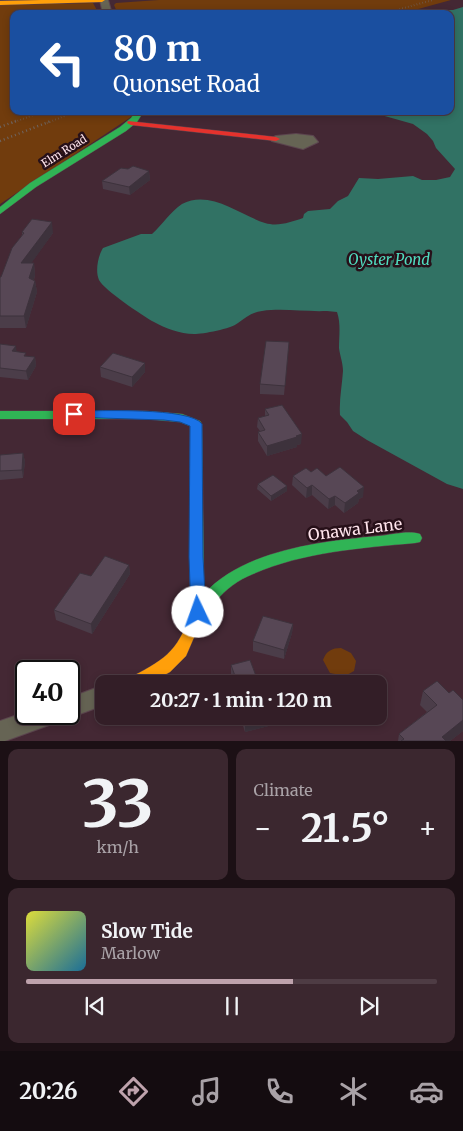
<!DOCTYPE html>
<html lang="en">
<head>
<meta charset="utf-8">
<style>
	:root { --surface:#331e27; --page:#3b272f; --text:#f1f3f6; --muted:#a9a2a7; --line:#4e3c44; --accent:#bea2ac }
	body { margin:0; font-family:Merriweather,serif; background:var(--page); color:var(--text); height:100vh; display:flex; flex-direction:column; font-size:19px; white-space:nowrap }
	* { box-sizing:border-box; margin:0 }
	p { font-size:16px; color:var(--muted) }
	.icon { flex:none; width:28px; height:28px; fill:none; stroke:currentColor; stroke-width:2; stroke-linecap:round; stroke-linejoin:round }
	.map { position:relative; height:741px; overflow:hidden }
	.sheet { display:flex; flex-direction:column; gap:8px; padding:8px; background:#1c1015; flex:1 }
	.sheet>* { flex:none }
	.banner { position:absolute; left:10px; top:10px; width:444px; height:105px; border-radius:10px; box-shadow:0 2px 8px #0003,0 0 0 1px var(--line); background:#1a4fa0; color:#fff; overflow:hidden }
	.speed { position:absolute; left:15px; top:660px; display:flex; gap:10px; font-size:25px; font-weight:700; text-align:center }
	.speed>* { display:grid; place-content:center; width:65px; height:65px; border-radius:50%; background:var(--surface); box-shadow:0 2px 8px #0003,0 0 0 1px var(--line); line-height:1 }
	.speed .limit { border:2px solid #111; border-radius:8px; background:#fff; color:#111 }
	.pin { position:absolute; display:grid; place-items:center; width:42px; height:42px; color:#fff; margin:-21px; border-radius:10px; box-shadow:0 2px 8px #0006 }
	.me { position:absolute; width:55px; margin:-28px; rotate:357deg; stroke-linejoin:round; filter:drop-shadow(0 0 4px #0008) }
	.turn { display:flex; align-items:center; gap:18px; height:105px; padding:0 20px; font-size:22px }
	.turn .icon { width:65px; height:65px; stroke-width:2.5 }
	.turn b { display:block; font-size:35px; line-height:42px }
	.big { font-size:38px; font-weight:700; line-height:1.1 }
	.sheet .widget { flex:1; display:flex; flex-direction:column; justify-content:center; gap:8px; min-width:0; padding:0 18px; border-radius:10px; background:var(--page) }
	.sheet .dial { align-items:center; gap:0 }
	.dial b { font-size:65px; line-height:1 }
	.song { display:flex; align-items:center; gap:15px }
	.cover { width:60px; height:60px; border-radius:8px; background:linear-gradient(135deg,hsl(60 70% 55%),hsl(200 70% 35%)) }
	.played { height:5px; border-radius:2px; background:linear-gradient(90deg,var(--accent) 65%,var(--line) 65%) }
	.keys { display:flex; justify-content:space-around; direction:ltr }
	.heat { display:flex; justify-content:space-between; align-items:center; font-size:28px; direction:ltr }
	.sheet .tiles { flex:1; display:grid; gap:8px; grid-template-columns:1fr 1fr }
	.widget:last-child { grid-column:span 2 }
	.trip { position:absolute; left:95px; top:675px; width:292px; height:50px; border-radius:10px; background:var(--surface); box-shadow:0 2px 8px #0003,0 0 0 1px var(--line); font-weight:700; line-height:50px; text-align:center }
	.tab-bar { display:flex; height:80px; justify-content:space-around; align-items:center; background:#140c10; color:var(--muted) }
	.tab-bar .icon { width:35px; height:35px }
	.tab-bar .active { color:var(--accent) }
	.tab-bar b { font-size:22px; color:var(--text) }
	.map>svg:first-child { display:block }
	.green { fill:#713c0d }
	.water { fill:#317264 }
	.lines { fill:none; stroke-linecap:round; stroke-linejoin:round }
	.street-casing { stroke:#5c454f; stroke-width:2 }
	.fast-casing { stroke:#5c454f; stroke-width:1 }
	.slow-casing { stroke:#5c454f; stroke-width:1 }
	.jam-casing { stroke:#5c454f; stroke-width:1 }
	.path-far1 { stroke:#6f6561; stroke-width:2; stroke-dasharray:0.5 2.5; stroke-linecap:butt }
	.path { stroke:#6f6561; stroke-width:2.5; stroke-dasharray:1 3; stroke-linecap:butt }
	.street { fill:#666454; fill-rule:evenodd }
	.fast { fill:#30b455; fill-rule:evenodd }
	.slow { fill:#ff9f0a; fill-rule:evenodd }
	.jam { fill:#e5322d; fill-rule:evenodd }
	.wall { fill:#4b3d49 }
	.shaded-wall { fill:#3d323c }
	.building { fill:#574755; stroke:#3d323c }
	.route { fill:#1a73e8; stroke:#114b97 }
	.labels { text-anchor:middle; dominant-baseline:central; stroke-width:5; stroke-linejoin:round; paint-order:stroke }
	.far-street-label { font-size:11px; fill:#ffe4ec; stroke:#271019 }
	.water-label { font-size:15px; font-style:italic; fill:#50dcbf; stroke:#271019 }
	.near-street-label { font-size:16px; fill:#ffe4ec; stroke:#271019 }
</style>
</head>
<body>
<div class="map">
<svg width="463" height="741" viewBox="0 0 463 741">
	<rect width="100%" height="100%" fill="#442834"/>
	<path class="green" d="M159,0h292l-51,14h-282l-4,-9 2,-2z
		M93,3l6,11h-85v97h124l-1,2 -137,91v-199z
		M341,648l10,5 5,8 -2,10 -9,5 -15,-3 -7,-13c3,-9 9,-12 18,-12z"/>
	<path class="water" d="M463,7v482l-16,-5 -80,-44 -14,-9 -6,-9 -7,-7c-1,-15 2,-29 3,-44 0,-8 -3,-15 -4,-23 0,-13 2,-24 -2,-36l-10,-1c-22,1 -44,-3 -65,0 -10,1 -17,7 -24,12 -7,6 -35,11 -44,11 -14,0 -29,-6 -40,-12 -11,-6 -50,-32 -55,-42 -4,-9 -1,-24 4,-32l38,-14h11c10,-9 19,-23 30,-30 28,-15 58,11 83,19 13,4 26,-1 38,-5l1,-4 4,-3 22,-2 8,-8 10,-5 11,-18 19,1 35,-3 9,4h14l14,-3 5,-8 -19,-21 -3,-7 -6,-7 -14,-10 -46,-13h83v-97h-37l16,-4h24z"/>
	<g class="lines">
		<defs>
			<path id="street" d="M100,0h8l4,14h-9z
				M296,134l17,2 5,6 -15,7 -31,-8 -2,-2 6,-3z
				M104,685v20l-35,13 -6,-2 -3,5 -55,20h-5v-20l26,-9 43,2v-16z"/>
			<path id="fast" d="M136,111h8l-7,11 -11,9 -90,56 -36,27v-7l30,-24 90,-56 11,-9z
				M0,411h145l37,3 18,7 2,3 2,170c39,-44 119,-53 174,-58 13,-1 30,-6 42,-2l2,4 -2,4 -5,1c-54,5 -112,9 -162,31 -15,6 -27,15 -37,27 -4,4 -8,11 -12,15 -4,2 -7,2 -11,0l-2,-4 8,-12 -7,-1 -2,-4v-169l-10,-4 -35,-3h-145z"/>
			<path id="slow" d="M41,0h64l-3,2 -102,3v-4z
				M197,589l5,2 2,4 1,17 -19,44 -16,16 -22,12h-23l2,-5c35,-18 51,-26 63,-65 2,-8 -2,-16 2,-23z"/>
			<path id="jam" d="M128,121l148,16 4,2 -4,2 -145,-16 -4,-2z"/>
		</defs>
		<use href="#street" class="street-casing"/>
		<use href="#fast" class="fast-casing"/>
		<use href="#slow" class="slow-casing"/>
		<use href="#jam" class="jam-casing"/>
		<path class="path-far1" d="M382,14l51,-14
			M12,123l32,-12
			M47,123l30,-12"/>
		<path class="path" d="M0,127l16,-6
			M0,141l51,-20"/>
		<use href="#street" class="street"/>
		<use href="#fast" class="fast"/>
		<use href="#slow" class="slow"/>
		<use href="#jam" class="jam"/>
	</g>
	<path class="wall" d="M128,169l21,2 1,9 -20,15 -27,-6 -1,-8z
		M22,232l31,1 -22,30h3l1,12 -1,5 1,1 2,11 -11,36h-26v-51h1l21,-42z
		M289,342l-5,53 -24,-1v-10z
		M0,344l26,12 9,1 1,9 -8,14 -28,-3z
		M145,363v9l-13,15 -31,-10 -1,-10z
		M265,409l36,35 -4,1v2l-30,9 -9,-15v-9l2,-1 -3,-4 1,-9 7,-2z
		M23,453l2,9 -2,16 -23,2v-25z
		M311,472l15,4 37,21 -4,2 -1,4 -14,10 -9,-8 -7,4 -16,-14 -6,3 -14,-13 1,-9z
		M258,484l29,2v5l-16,10 -14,-12z
		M129,565l1,9 -38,60 -36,-14 -2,-10 37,-34z
		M293,624l-1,9 -8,26 -31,-8v-10z
		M231,665l28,19h-25l-3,-9z
		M423,691l26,2 14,7v31l-13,10h-52l1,-7 28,-22 -7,-7z
		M240,716h48v5l-43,11z"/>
	<path class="shaded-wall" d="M149,171l1,9 -20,15 -1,-8z
		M52,222l1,11 -30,42 -2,-12z
		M34,263l1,12 -4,15 -2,-12z
		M35,281l2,11 -11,36 -2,-12z
		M16,346l1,9 -5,-4z
		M35,357l1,9 -8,14 -2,-9z
		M145,363v9l-13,15v-10z
		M302,434l-1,10 -4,1v2l-30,9v-10z
		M23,453l2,9 -2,16 -1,-8z
		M312,485v10l-6,3 1,-10z
		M287,486v5l-16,10v-5z
		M364,487l-1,10 -4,2 -1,4 -14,10 1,-10 12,-12z
		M335,496v9l-7,4 1,-10z
		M129,565l1,9 -38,60 -1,-10z
		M293,624l-1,9 -8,26v-9z
		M269,716h19v5l-43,11v-9z
		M463,720v11l-13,10h-9l1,-4z"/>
	<path class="building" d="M133,166l16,5 -20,16 -27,-6 19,-13 7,1z
		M32,219l20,3 -31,41h13l-5,15 6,3 -11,35h-24v-39h1l11,-29 12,-15 -2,-1z
		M266,341l23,1 -4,44 -25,-2z
		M0,344l16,2 -4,5 14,2 -2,3 11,1 -9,14 -26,-3z
		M113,353l32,10 -13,14 -32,-10z
		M282,405l20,29 -6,2 1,1 -30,9 -9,-14 7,-2 -7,-12 11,-3 -4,-6z
		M23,453l-1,17 -22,1v-16z
		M340,467l24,20 -7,4 2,2 -14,10 -10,-7 -6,3 -17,-14 -5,3 -14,-12 13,-8 5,4 6,-4 9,8z
		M273,475l14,11 -16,10 -13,-12z
		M105,556l24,9 -38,59 -37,-14 26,-37 11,3z
		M263,616l30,8 -9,26 -31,-9z
		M250,660l9,24h-21l-7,-19z
		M437,681l12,12 4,-3 10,10v20l-21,17 4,4h-45l3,-2 -5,-5 38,-29 -14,-14z
		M243,716h26l-24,7z"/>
	<path class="route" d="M74,411c24,0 116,-4 128,13l1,133 3,55 -3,4 -5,2 -5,-2 -2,-4 -2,-55 1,-131 -10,-4 -16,-2 -94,-3 -2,-3z"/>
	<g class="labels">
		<g class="far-street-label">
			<text transform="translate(64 151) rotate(-32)">Elm Road</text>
		</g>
		<g class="water-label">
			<text x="389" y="259">Oyster Pond</text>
		</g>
		<g class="near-street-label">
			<text transform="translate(355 529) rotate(-7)">Onawa Lane</text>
		</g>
	</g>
</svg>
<div class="speed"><div class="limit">40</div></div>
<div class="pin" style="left:74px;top:414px;background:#d93025"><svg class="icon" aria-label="arrive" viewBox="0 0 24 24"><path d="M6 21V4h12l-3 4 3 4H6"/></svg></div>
<svg class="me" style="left:198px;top:612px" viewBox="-20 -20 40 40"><circle r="19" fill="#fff"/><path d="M0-13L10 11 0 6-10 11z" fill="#1a73e8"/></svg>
<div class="trip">20:27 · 1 min · 120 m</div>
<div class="banner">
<div class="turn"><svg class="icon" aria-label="left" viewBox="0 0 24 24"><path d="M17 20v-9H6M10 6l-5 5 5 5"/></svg><div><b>80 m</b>Quonset Road</div></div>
</div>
</div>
<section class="sheet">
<div class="tiles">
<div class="widget dial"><b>33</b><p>km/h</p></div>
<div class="widget"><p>Climate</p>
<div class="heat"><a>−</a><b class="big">21.5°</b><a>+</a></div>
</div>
<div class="widget">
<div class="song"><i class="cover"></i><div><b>Slow Tide</b><p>Marlow</p></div></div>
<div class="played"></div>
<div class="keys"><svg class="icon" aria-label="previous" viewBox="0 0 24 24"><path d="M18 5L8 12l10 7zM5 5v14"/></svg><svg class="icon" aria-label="pause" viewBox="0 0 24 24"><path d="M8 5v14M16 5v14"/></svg><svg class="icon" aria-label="next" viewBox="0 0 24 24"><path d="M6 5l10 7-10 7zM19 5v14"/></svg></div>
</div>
</div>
</section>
<nav class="tab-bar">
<b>20:26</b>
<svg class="icon active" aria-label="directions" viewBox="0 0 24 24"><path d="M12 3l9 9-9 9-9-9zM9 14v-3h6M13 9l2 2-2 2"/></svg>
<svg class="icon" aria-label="music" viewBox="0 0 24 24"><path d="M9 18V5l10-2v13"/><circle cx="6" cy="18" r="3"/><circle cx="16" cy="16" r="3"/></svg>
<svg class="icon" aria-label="phone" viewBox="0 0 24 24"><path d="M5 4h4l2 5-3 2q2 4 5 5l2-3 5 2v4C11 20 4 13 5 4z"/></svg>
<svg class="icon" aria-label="climate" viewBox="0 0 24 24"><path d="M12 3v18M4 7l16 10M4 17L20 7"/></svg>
<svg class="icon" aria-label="car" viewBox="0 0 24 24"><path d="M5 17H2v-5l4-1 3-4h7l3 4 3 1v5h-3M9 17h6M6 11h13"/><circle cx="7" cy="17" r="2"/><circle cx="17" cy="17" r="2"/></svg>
</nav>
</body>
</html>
